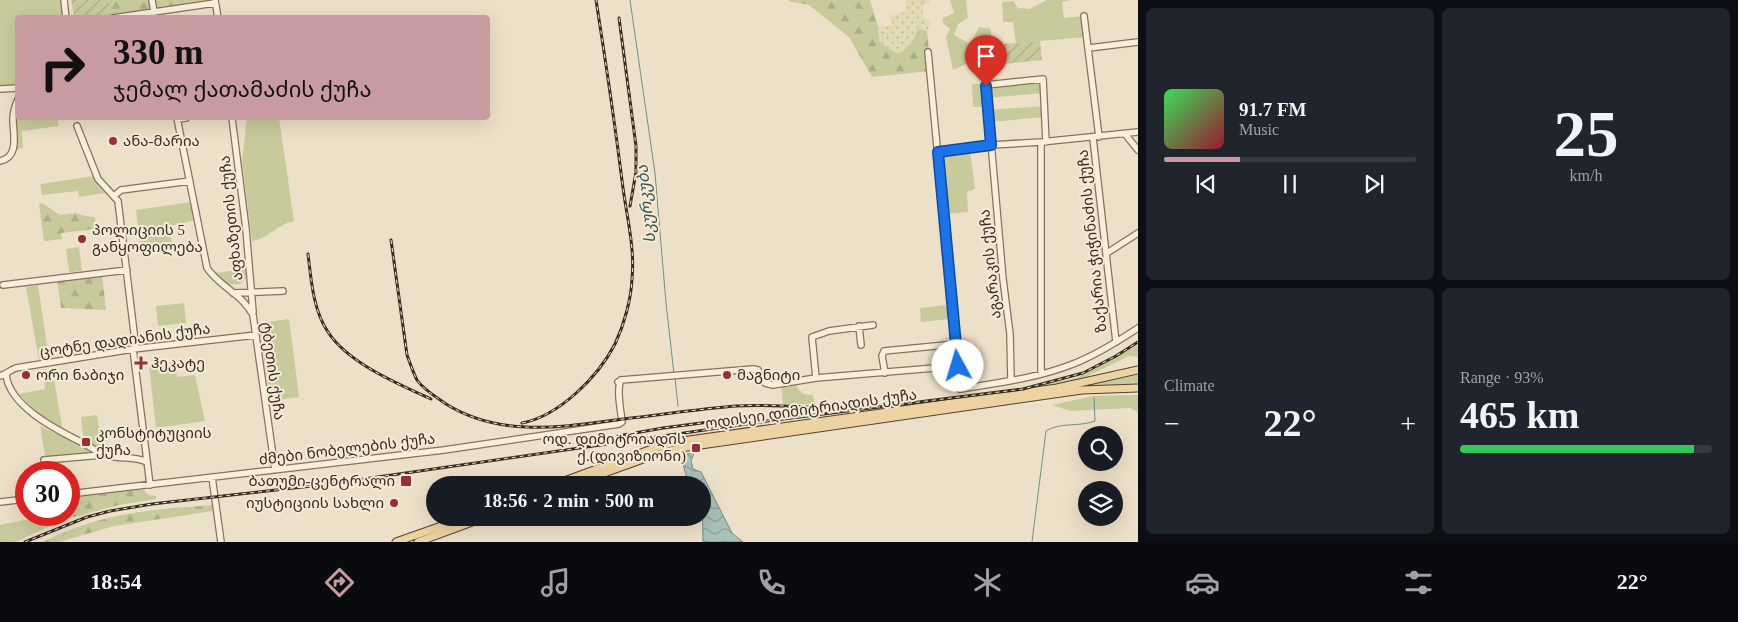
<!DOCTYPE html>
<html lang="en">
<head>
<meta charset="utf-8">
<style>
	:root { --surface:#171b24; --page:#20242c; --text:#f1f3f6; --muted:#9ea1a6; --line:#363941; --accent:#c79ba0 }
	body { margin:0; font-family:"Times New Roman","Noto Sans Georgian",serif; background:var(--page); color:var(--text); height:100vh; display:flex; flex-direction:column; font-size:19px; white-space:nowrap }
	* { box-sizing:border-box; margin:0 }
	p { font-size:16px; color:var(--muted) }
	.icon { flex:none; width:28px; height:28px; fill:none; stroke:currentColor; stroke-width:2; stroke-linecap:round; stroke-linejoin:round }
	.map { position:relative; flex:1; overflow:hidden }
	.side { display:flex; flex-direction:column; gap:8px; padding:8px; background:#0d0f14; width:600px }
	.side>* { flex:none }
	.top-card { position:absolute; left:15px; top:15px; width:475px; height:105px; border-radius:5px; box-shadow:0 5px 20px #0002; background:#c79ba0; color:#111; overflow:hidden }
	.tools { position:absolute; left:1078px; top:426px; display:grid; gap:10px }
	.tools a { display:grid; place-items:center; width:45px; height:45px; border-radius:50%; background:var(--surface); box-shadow:0 5px 20px #0002; font-size:25px }
	.speed { position:absolute; left:15px; top:461px; display:flex; gap:10px; font-size:25px; font-weight:700; text-align:center }
	.speed>* { display:grid; place-content:center; width:65px; height:65px; border-radius:50%; background:var(--surface); box-shadow:0 5px 20px #0002; line-height:1 }
	.speed .limit { border:8px solid #d22; background:#fff; color:#111 }
	.pin { position:absolute; display:grid; place-items:center; width:42px; height:42px; color:#fff; margin:-51px -21px; border-radius:50% 50% 50% 0; rotate:-45deg; box-shadow:0 0 5px #0007 }
	.pin .icon { rotate:45deg }
	.me { position:absolute; width:55px; margin:-28px; rotate:354deg; stroke-linejoin:round; filter:drop-shadow(0 0 4px #0008) }
	.turn { display:flex; align-items:center; gap:18px; height:105px; padding:0 15px; font-size:22px }
	.turn .icon { width:65px; height:65px; stroke-width:2.5 }
	.turn b { display:block; font-size:35px; line-height:42px }
	.big { font-size:38px; font-weight:700; line-height:1.1 }
	.side .card { flex:1; display:flex; flex-direction:column; justify-content:center; gap:8px; min-width:0; padding:0 18px; border-radius:8px; background:var(--page) }
	.side .dial { align-items:center; gap:0 }
	.dial b { font-size:65px; line-height:1 }
	.song { display:flex; align-items:center; gap:15px }
	.cover { width:60px; height:60px; border-radius:8px; background:linear-gradient(135deg,hsl(130 70% 55%),hsl(350 70% 35%)) }
	.played { height:5px; border-radius:2px; background:linear-gradient(90deg,var(--accent) 30%,var(--line) 30%) }
	.keys { display:flex; justify-content:space-around; direction:ltr }
	.heat { display:flex; justify-content:space-between; align-items:center; font-size:28px; direction:ltr }
	.charge { height:8px; border-radius:4px; background:linear-gradient(90deg,#34c759 93%,var(--line) 0) }
	.side .tiles { flex:1; display:grid; gap:8px; grid-template-columns:repeat(2,1fr) }
	.trip { position:absolute; left:426px; top:476px; width:285px; height:50px; border-radius:25px; background:var(--surface); box-shadow:0 5px 20px #0002; font-weight:700; line-height:50px; text-align:center }
	.tabs { display:flex; height:80px; justify-content:space-around; align-items:center; background:#090b0e; color:var(--muted) }
	.tabs .icon { width:35px; height:35px }
	.tabs .active { color:var(--accent) }
	.tabs b { font-size:22px; color:var(--text) }
	main { display:flex; flex:1; min-height:0 }
	.map>svg:first-child { display:block }
	.farmland { fill:url(#farmland-dots) }
	.green { fill:#c7cb9c }
	.forest { fill:url(#forest-firs) }
	.garden { fill:url(#garden-furrows) }
	.water { fill:url(#water-waves); stroke:#6f8f86 }
	.lines { fill:none; stroke-linecap:round; stroke-linejoin:round }
	.stream { stroke:#6f8f86; stroke-width:1 }
	.minor-casing { stroke:#88725d; stroke-width:8 }
	.major-casing { stroke:#564131; stroke-width:9 }
	.minor { stroke:#f8eedb; stroke-width:5.5 }
	.major { stroke:#edd2a2; stroke-width:7 }
	.rail-casing { stroke:#392b20; stroke-width:3 }
	.rail { stroke:#f4ead7; stroke-width:1; stroke-dasharray:4; stroke-linecap:butt }
	.route-casing { stroke:#114b97; stroke-width:12 }
	.route { stroke:#1a73e8; stroke-width:9 }
	.poi-dot { fill:#943036; stroke:#f4ead7; stroke-width:2 }
	.labels { text-anchor:middle; dominant-baseline:central; stroke-width:4; stroke-linejoin:round; paint-order:stroke }
	.poi-label { font-size:15px; fill:#392b20; stroke:#f4ead7; text-anchor:start }
	.street-label { font-size:15px; fill:#392b20; stroke:#f4ead7 }
	.water-label { font-size:16px; font-style:italic; fill:#305853; stroke:#f4ead7 }
</style>
</head>
<body>
<main>
<div class="map">
<svg width="1138" height="542" viewBox="0 0 1138 542">
	<defs>
		<pattern id="farmland-dots" width="8" height="8" patternUnits="userSpaceOnUse" patternTransform="scale(1.25)"><rect width="8" height="8" fill="#e2d9b5"/><path d="M2 2h.1M6 6h.1" fill="none" stroke="#c3ba9b" stroke-width="1.8" stroke-linecap="round"/></pattern>
		<pattern id="forest-firs" width="22" height="20" patternUnits="userSpaceOnUse" patternTransform="scale(1.25)"><rect width="22" height="20" fill="#c7cb9c"/><path d="M5 1l3.5 6h-7zM16 11l3.5 6h-7z" fill="#acae86"/></pattern>
		<pattern id="garden-furrows" width="10" height="10" patternUnits="userSpaceOnUse" patternTransform="scale(1.25)"><rect width="10" height="10" fill="#c7cb9c"/><path d="M-1 1l2-2M0 10L10 0M9 11l2-2" fill="none" stroke="#acae86"/></pattern>
		<pattern id="water-waves" width="16" height="10" patternUnits="userSpaceOnUse" patternTransform="scale(1.25)"><rect width="16" height="10" fill="#a9c1b9"/><path d="M0 5q4-4 8 0t8 0" fill="none" stroke="#8b9d96"/></pattern>
	</defs>
	<rect width="100%" height="100%" fill="#ede0c8"/>
	<path class="farmland" d="M905,0h24l2,3 -7,1 -2,13 9,4 -4,10 -9,-2 -4,11 -8,10 -8,4 -18,-11 -2,-16 15,-1 -3,-10 17,-5z"/>
	<path class="green" d="M0,0h60l3,17 -45,1 -1,67h-17z
		M950,0h16l2,18 -10,6 -4,11 16,9 9,-17 12,2v29l-25,6 -13,6 -7,-33 4,-8 -7,-6v-5l11,-5z
		M1047,0h24l-9,2 2,16 20,-2 3,21 -71,6 -3,-21h-10l-1,-20 11,-1 5,7 11,1z
		M1043,79v14l-56,5 -1,-13z
		M972,84h12l1,23h-12z
		M1044,106l1,11 -56,5 -1,-12z
		M16,110h1l1,8h39l2,8 -37,5 1,17 -7,1z
		M247,118h32l15,103c-16,3 -26,18 -42,20l-10,-80z
		M970,150l5,39 -8,3 1,20 -23,2 -5,-61z
		M94,176l4,10 7,7 -26,4 -1,-6 -36,4 -2,-11z
		M191,202l4,18 -25,6 2,19 -31,5 -5,-40z
		M79,247l3,24 -13,1 -3,-23z
		M246,269l1,8 -7,7 -13,1 -12,-12z
		M38,285l11,74 -10,1 -13,-73z
		M184,303l2,20 -28,3 -2,-20z
		M947,305l2,14 -28,3 -1,-14z
		M289,319l10,78 -29,4 -11,-78z
		M1138,345v12l-9,-1 -45,22 -35,8 -30,5 60,-14z
		M175,361l2,16 18,-2 10,46 -49,7 -7,-62z
		M1138,375v10h-40l-419,61 -32,9 32,-10 380,-55z
		M54,380l9,51 -23,-14 -21,-23 26,-5 -1,-8z
		M794,382c5,10 8,13 19,13l2,9h-32l-2,-20z
		M1138,395v17l-8,-4 -60,3 -18,-6 41,-9z
		M97,415l5,36 -18,-8 -3,-26z
		M40,426l50,23 5,5 -50,2z
		M49,515h13l1,5 -47,22h-16v-17z"/>
	<path class="forest" d="M109,0h42l1,11 -41,5z
		M155,0h57l1,2 -57,8z
		M788,0h82l8,27 2,16 18,11c11,-6 16,-13 20,-25l9,2 4,40 -59,6 -23,-40 -40,-32 -18,-3z
		M42,203l18,12 15,-2 11,3 9,1 1,12 -35,4 1,6 -18,2 -5,-37z
		M102,274l4,36 -45,-2 -4,-28z
		M140,487l9,8 7,1v3l-37,6 -56,15 -1,-5h7v-19z
		M212,505l1,6 -99,15 -55,16h-17c21,-9 41,-18 62,-23 36,-9 72,-11 108,-14z"/>
	<path class="garden" d="M71,0h38l2,16 -3,2 -34,-1z
		M1040,41l2,19 -38,4 -2,-20z"/>
	<path class="water" d="M694,453l-3,8 2,8 8,3 31,61 11,9h-40l-1,-57h-12c-5,-10 -6,-20 -10,-30z"/>
	<g class="lines">
		<path class="stream" d="M630,0l25,173 11,130 8,71
			M675,378l3,28
			M1032,542l14,-111c14,-9 34,-4 49,-10l-1,-23"/>
		<defs>
			<path id="minor" d="M64,0l2,18
				M152,0l2,12
				M215,0l3,18
				M1084,16l15,121
				M113,18l102,-15
				M1089,48l49,-6
				M928,52l32,337c37,-6 78,-11 113,-25 23,-9 44,-22 65,-36
				M0,89l18,-1
				M177,118l30,150c13,19 36,27 46,47l22,155
				M232,118l14,111 7,83
				M178,119l8,-1
				M77,126l21,53 20,22 18,148
				M1125,134l13,16
				M1093,138l23,204
				M938,152l53,-7 50,-3 97,-10
				M0,161c20,-4 13,-27 13,-42 0,-7 2,-13 5,-20
				M114,196l7,-6 69,-9
				M1107,253l31,-20
				M3,285l124,-15
				M233,293l50,-2
				M859,326l2,19
				M133,349l17,136
				M885,373l-3,-17 2,-5 72,-7
				M6,374c3,33 53,57 79,70 7,4 16,11 24,12 13,3 26,0 38,6
				M1041,374v-232
				M0,376c7,-2 10,-6 16,-8l117,-19 123,-14
				M816,378l-4,-41 17,-6 44,-6
				M1011,380l-1,-46 -7,-55 -17,-194 57,-6 3,63
				M618,382l3,-2 132,-11 5,1 7,13 8,2 43,-7 142,-12
				M44,460l58,-5
				M212,477l9,65
				M69,494l375,-44 175,-26 3,-2c-1,-11 -6,-33 -1,-42
				M0,502l26,-3"/>
			<path id="major" d="M553,485l99,-36 23,-7 382,-54 81,-18
				M571,485l75,-27 34,-10 402,-58 56,-2
				M396,542l68,-24
				M418,542l65,-24"/>
		</defs>
		<use href="#minor" class="minor-casing"/>
		<use href="#major" class="major-casing"/>
		<use href="#minor" class="minor"/>
		<use href="#major" class="major"/>
		<defs>
			<path id="rail" d="M619,18l17,128v26l-6,34
				M391,240l16,115c3,8 6,17 10,25 7,10 19,17 29,24 55,34 116,23 177,15 37,-4 75,-10 113,-13 31,-2 63,1 94,2
				M308,254c3,25 5,56 20,78 20,31 70,52 103,67
				M522,423c37,-7 76,-46 93,-79 9,-19 16,-44 17,-65 3,-31 -5,-61 -9,-91 -8,-63 -17,-125 -27,-188
				M618,436l45,-8 61,-8
				M25,542l62,-25 23,-6 42,-7 177,-20 438,-63 256,-32 60,-16 33,-17 22,-14"/>
		</defs>
		<use href="#rail" class="rail-casing"/>
		<use href="#rail" class="rail"/>
	</g>
	<g class="lines">
		<defs>
			<path id="route" d="M958,366l-20,-214 53,-7 -5,-59"/>
		</defs>
		<use href="#route" class="route-casing"/>
		<use href="#route" class="route"/>
	</g>
	<g class="poi-dot">
		<circle cx="113" cy="141" r="5"/>
		<circle cx="82" cy="239" r="5"/>
		<path d="M138.5 355.5h5v5h5v5h-5v5h-5v-5h-5v-5h5z"/>
		<circle cx="26" cy="375" r="5"/>
		<circle cx="727" cy="375" r="5"/>
		<rect x="81" y="437" width="10" height="10" rx="2.5"/>
		<rect x="691" y="443" width="10" height="10" rx="2.5"/>
		<rect x="400" y="475" width="12" height="12" rx="2.5"/>
		<circle cx="394" cy="503" r="5"/>
	</g>
	<g class="labels">
		<g class="poi-label">
			<text x="123" y="141">ანა-მარია</text>
			<text x="92" y="230">პოლიციის 5<tspan x="92" dy="17">განყოფილება</tspan></text>
			<text x="151" y="363">ჰეკატე</text>
			<text x="36" y="375">ორი ნაბიჯი</text>
			<text x="737" y="375">მაგნიტი</text>
			<text x="96" y="433">კონსტიტუციის<tspan x="96" dy="17">ქუჩა</tspan></text>
			<text x="686" y="439" text-anchor="end">ოდ. დიმიტრიადის<tspan x="686" dy="17">ქ.(დივიზიონი)</tspan></text>
			<text x="395" y="481" text-anchor="end">ბათუმი-ცენტრალი</text>
			<text x="384" y="503" text-anchor="end">იუსტიციის სახლი</text>
		</g>
		<g class="street-label">
			<text transform="translate(231 218) rotate(-96)">აფხაზეთის ქუჩა</text>
			<text transform="translate(1092 241) rotate(-96)">ზაქარია ჭიჭინაძის ქუჩა</text>
			<text transform="translate(990 264) rotate(-96)">აგარაკის ქუჩა</text>
			<text transform="translate(125 340) rotate(-8)">ცოტნე დადიანის ქუჩა</text>
			<text transform="translate(273 371) rotate(82)">ტბეთის ქუჩა</text>
			<text transform="translate(811 409) rotate(-8)">ოდისეი დიმიტრიადის ქუჩა</text>
			<text transform="translate(347 449) rotate(-7)">ძმები ნობელების ქუჩა</text>
		</g>
		<g class="water-label">
			<text transform="translate(646 204) rotate(-96)">სკურკუბა</text>
		</g>
	</g>
</svg>
<div class="tools">
<a><svg class="icon" aria-label="search" viewBox="0 0 24 24"><circle cx="10" cy="10" r="6"/><path d="M15 15l6 6"/></svg></a>
<a><svg class="icon" aria-label="layers" viewBox="0 0 24 24"><path d="M12 4l9 5-9 5-9-5zM3 14l9 5 9-5"/></svg></a>
</div>
<div class="speed"><div class="limit">30</div></div>
<div class="pin" style="left:986px;top:86px;background:#d93025"><svg class="icon" aria-label="arrive" viewBox="0 0 24 24"><path d="M6 21V4h12l-3 4 3 4H6"/></svg></div>
<svg class="me" style="left:958px;top:366px" viewBox="-20 -20 40 40"><circle r="19" fill="#fff"/><path d="M0-13L10 11 0 6-10 11z" fill="#1a73e8"/></svg>
<div class="trip">18:56 · 2 min · 500 m</div>
<div class="top-card">
<div class="turn"><svg class="icon" aria-label="right" viewBox="0 0 24 24"><path d="M7 20v-9h11M14 6l5 5-5 5"/></svg><div><b>330 m</b>ჯემალ ქათამაძის ქუჩა</div></div>
</div>
</div>
<section class="side">
<div class="tiles">
<div class="card">
<div class="song"><i class="cover"></i><div><b>91.7 FM</b><p>Music</p></div></div>
<div class="played"></div>
<div class="keys"><svg class="icon" aria-label="previous" viewBox="0 0 24 24"><path d="M18 5L8 12l10 7zM5 5v14"/></svg><svg class="icon" aria-label="pause" viewBox="0 0 24 24"><path d="M8 5v14M16 5v14"/></svg><svg class="icon" aria-label="next" viewBox="0 0 24 24"><path d="M6 5l10 7-10 7zM19 5v14"/></svg></div>
</div>
<div class="card dial"><b>25</b><p>km/h</p></div>
<div class="card"><p>Climate</p>
<div class="heat"><a>−</a><b class="big">22°</b><a>+</a></div>
</div>
<div class="card"><p>Range · 93%</p><b class="big">465 km</b><div class="charge"></div></div>
</div>
</section>
</main>
<nav class="tabs">
<b>18:54</b>
<svg class="icon active" aria-label="directions" viewBox="0 0 24 24"><path d="M12 3l9 9-9 9-9-9zM9 14v-3h6M13 9l2 2-2 2"/></svg>
<svg class="icon" aria-label="music" viewBox="0 0 24 24"><path d="M9 18V5l10-2v13"/><circle cx="6" cy="18" r="3"/><circle cx="16" cy="16" r="3"/></svg>
<svg class="icon" aria-label="phone" viewBox="0 0 24 24"><path d="M5 4h4l2 5-3 2q2 4 5 5l2-3 5 2v4C11 20 4 13 5 4z"/></svg>
<svg class="icon" aria-label="climate" viewBox="0 0 24 24"><path d="M12 3v18M4 7l16 10M4 17L20 7"/></svg>
<svg class="icon" aria-label="car" viewBox="0 0 24 24"><path d="M5 17H2v-5l4-1 3-4h7l3 4 3 1v5h-3M9 17h6M6 11h13"/><circle cx="7" cy="17" r="2"/><circle cx="17" cy="17" r="2"/></svg>
<svg class="icon" aria-label="filters" viewBox="0 0 24 24"><path d="M4 7h16M4 17h16"/><circle cx="9" cy="7" r="2"/><circle cx="15" cy="17" r="2"/></svg>
<b>22°</b>
</nav>
</body>
</html>
